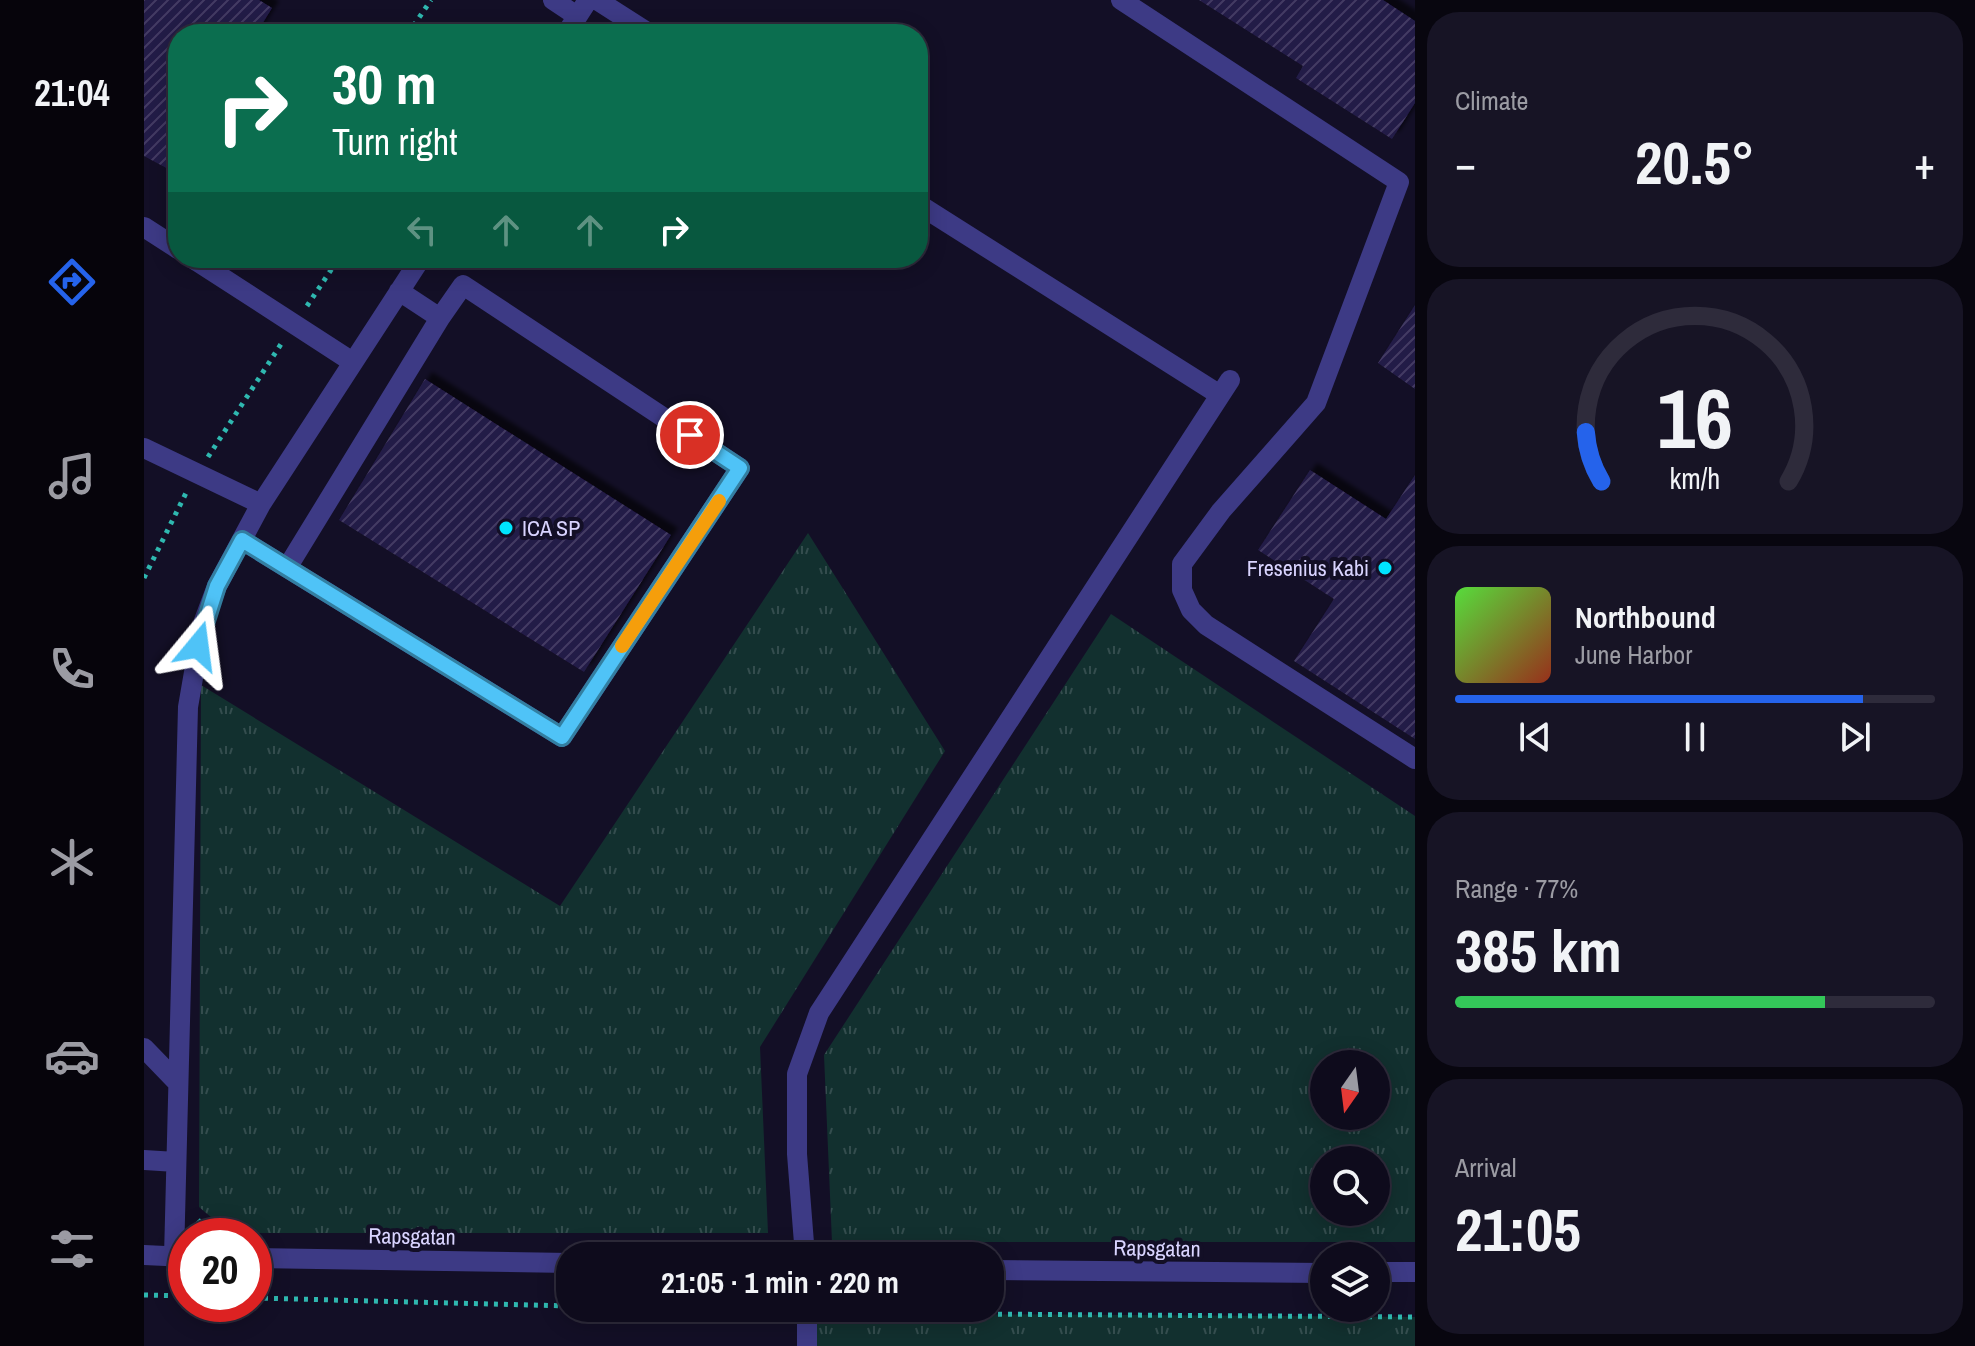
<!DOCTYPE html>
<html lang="en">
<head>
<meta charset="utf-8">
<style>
	:root { --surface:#0e0b1c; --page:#171425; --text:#f1f3f6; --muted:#9b9ba3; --line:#2e2b3b; --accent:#2563eb }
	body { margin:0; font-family:"Archivo Narrow",sans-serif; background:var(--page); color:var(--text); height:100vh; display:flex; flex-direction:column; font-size:30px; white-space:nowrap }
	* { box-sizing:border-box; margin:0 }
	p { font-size:26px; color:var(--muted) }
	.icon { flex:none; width:44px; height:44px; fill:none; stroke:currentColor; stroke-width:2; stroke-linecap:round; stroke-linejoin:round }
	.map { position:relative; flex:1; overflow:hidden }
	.panel { display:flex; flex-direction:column; gap:12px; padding:12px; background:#08060f; width:560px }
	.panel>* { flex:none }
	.banner { position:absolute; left:24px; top:24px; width:760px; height:244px; border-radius:32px; box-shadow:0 4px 20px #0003,0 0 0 2px var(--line); background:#0b6e4f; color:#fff; overflow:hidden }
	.needle { width:52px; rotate:194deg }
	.buttons { position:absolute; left:1166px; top:1050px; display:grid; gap:16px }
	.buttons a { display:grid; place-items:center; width:80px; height:80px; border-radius:50%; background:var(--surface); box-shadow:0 4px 20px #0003,0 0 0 2px var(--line); font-size:40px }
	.speed { position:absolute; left:24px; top:1218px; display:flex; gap:16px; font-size:40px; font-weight:700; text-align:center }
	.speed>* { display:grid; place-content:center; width:104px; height:104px; border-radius:50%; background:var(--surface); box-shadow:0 4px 20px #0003,0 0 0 2px var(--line); line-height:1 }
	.speed .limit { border:12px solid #d22; background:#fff; color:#111 }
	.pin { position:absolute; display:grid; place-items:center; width:68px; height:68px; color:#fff; margin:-34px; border:4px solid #fff; border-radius:50%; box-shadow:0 2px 8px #0007 }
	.me { position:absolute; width:88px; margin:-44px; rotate:16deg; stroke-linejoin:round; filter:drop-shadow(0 0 6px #0008) }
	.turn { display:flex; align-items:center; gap:28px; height:168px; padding:0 32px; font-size:36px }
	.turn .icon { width:104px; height:104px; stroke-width:2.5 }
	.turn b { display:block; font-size:56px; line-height:68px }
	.lanes { display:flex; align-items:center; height:76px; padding:0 32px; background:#0003; justify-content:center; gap:40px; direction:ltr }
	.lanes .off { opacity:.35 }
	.big { font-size:60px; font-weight:800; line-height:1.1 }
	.panel .tile { flex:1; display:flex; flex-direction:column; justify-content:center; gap:12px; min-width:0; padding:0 28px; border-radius:32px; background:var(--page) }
	.panel .dial { align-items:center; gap:0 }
	.dial svg { height:208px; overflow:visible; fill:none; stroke:var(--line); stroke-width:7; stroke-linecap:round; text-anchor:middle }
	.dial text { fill:var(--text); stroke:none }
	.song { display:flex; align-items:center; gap:24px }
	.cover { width:96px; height:96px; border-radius:12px; background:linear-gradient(135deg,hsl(110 70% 55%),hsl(10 70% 35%)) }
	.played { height:8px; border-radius:4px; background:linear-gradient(90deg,var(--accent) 85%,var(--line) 85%) }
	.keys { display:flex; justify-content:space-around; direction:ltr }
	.heat { display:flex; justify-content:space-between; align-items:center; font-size:44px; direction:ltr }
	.charge { height:12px; border-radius:6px; background:linear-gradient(90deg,#34c759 77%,var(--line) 0) }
	.trip { position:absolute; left:412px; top:1242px; width:448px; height:80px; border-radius:32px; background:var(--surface); box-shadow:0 4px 20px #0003,0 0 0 2px var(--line); font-weight:800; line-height:80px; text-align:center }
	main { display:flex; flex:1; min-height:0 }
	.tab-bar { display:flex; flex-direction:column; width:144px; justify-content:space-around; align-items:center; background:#06040b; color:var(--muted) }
	.tab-bar .icon { width:56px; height:56px }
	.tab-bar .selected { color:var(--accent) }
	.tab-bar b { font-size:36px; color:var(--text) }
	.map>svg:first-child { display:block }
	.grass { fill:url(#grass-tufts); fill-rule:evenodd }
	.building { fill:url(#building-hatch); filter:url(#shadow) }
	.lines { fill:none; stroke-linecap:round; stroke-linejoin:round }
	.path { stroke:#2fb8b0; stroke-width:5; stroke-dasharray:4 6; stroke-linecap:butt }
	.minor { stroke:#3d3a85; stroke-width:20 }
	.route-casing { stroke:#337fa1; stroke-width:20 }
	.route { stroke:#4fc3f7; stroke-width:14 }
	.slow { stroke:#f59e0b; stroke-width:14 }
	.poi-dot { fill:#00e5ff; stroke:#130f26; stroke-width:3 }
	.labels { text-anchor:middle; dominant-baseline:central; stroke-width:8; stroke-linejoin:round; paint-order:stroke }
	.poi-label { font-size:22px; fill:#d9d4ff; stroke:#130f26; text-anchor:start }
	.street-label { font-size:22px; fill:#d9d4ff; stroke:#130f26 }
</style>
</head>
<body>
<main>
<nav class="tab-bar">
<b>21:04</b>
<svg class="icon selected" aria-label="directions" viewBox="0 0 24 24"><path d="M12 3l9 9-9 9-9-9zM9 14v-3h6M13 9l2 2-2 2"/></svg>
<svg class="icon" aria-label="music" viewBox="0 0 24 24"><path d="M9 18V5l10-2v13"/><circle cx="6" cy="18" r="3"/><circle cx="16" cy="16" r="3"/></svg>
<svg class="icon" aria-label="phone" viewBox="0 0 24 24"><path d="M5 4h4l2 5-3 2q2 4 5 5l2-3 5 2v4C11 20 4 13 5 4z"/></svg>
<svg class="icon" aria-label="climate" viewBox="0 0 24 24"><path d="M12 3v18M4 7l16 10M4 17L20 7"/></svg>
<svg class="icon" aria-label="car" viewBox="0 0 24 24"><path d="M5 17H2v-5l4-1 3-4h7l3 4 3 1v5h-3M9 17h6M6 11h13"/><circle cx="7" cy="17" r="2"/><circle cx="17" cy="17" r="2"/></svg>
<svg class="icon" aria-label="filters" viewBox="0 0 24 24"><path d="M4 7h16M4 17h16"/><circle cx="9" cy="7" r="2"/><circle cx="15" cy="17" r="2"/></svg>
</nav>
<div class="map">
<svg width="1271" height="1346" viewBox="0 0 1271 1346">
	<defs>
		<pattern id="grass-tufts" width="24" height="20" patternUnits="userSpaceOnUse" patternTransform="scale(2)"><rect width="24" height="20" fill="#12302f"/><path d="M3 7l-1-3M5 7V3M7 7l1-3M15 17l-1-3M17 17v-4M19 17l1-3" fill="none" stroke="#344d4e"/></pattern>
		<pattern id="building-hatch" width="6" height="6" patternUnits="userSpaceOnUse" patternTransform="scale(2)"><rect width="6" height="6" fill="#241b47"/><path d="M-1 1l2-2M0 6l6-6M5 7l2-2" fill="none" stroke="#433b63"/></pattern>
		<filter id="shadow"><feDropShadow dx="7" dy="-7" stdDeviation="2" flood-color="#0009"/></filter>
	</defs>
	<rect width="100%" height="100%" fill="#130f26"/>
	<path class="grass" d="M664,533l137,218 -185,296 8,186h-538l-31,-26 2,-522 359,221z
		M967,614l304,202v426h-583l-8,-187zM1180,1064h52v52h-52zM1180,1160h52v52h-52z
		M664,1313l607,4v29h-608z"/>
	<path class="building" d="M0,0h115l13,8 -16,26h-78v124l-8,12 -26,-14z
		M1055,0h184l32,21v82l-23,36 -96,-61 7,-12z
		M1271,305v84l-37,-26z
		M281,379l246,156 -87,137 -245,-152z
		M1166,470l76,49 29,-44v264l-121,-78 40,-62 -76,-49z"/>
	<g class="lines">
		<path class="path" d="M264,34l23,-34
			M163,306l32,-48
			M64,457l75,-116
			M0,578l42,-85
			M54,1220l15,16
			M0,1295l42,1
			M110,1298l316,8
			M489,1308l153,4
			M684,1313l587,4"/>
		<path class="minor" d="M409,0l24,16
			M453,0l53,34
			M977,0l278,182 -83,221 -95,108 -39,53v26l9,20 15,15 209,134
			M422,34l22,-34
			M774,204l302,191
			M0,227l34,22
			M48,258l159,103
			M0,448l117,56
			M98,540l320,197 178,-269 -277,-183 -23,33 -41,-27
			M143,568l153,-250
			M0,1048l33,34
			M0,1160l32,2
			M0,1255l42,2
			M661,1256l-8,-102v-80l22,-61 411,-633
			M30,1257l14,-550 14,-81 15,-40 44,-82 160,-246
			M110,1258l316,5
			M846,1270l334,3
			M1232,1272h39
			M663,1346v-38"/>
	</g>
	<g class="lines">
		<defs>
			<path id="route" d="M54,646l19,-60 25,-46 320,197 178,-269 -50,-33"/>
		</defs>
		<use href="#route" class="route-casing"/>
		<use href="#route" class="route"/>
		<path class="slow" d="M478,646l97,-145"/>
	</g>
	<g class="poi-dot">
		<circle cx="362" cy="528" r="8"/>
		<circle cx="1241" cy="568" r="8"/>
	</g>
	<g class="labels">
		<g class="poi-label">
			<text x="378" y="528">ICA SP</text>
			<text x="1225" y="568" text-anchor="end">Fresenius Kabi</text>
		</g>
		<g class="street-label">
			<text transform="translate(268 1236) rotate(1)">Rapsgatan</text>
			<text transform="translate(1013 1248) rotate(1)">Rapsgatan</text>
		</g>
	</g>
</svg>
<div class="buttons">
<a><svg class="needle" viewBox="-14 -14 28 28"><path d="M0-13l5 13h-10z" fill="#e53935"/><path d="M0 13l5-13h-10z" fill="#9b9ba3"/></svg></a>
<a><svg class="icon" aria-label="search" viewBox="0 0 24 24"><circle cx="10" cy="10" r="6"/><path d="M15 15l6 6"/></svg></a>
<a><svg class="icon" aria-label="layers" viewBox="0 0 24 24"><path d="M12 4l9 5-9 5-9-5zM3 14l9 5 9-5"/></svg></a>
</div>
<div class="speed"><div class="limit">20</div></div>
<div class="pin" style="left:546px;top:435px;background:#d93025"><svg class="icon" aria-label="arrive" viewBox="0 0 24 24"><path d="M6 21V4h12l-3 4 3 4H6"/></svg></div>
<svg class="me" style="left:54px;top:646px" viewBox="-20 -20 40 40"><path d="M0-17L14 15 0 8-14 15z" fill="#4fc3f7" stroke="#fff" stroke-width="4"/></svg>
<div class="trip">21:05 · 1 min · 220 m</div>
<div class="banner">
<div class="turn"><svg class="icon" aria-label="right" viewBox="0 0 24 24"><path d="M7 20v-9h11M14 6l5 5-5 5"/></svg><div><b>30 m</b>Turn right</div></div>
<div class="lanes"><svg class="icon off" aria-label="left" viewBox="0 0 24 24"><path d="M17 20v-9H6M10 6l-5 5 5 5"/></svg><svg class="icon off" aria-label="ahead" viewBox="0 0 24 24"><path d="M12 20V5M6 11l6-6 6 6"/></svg><svg class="icon off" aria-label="ahead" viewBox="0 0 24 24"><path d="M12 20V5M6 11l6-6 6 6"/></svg><svg class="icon" aria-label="right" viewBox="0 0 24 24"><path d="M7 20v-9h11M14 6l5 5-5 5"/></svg></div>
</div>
</div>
<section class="panel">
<div class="tile"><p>Climate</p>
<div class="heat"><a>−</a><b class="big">20.5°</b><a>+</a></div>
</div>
<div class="tile dial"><svg viewBox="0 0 100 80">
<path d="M14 69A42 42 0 1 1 86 69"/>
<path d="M14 69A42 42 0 0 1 8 50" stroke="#2563eb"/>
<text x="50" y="56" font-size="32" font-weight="700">16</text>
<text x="50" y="72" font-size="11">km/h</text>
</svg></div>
<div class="tile">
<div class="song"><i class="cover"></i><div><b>Northbound</b><p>June Harbor</p></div></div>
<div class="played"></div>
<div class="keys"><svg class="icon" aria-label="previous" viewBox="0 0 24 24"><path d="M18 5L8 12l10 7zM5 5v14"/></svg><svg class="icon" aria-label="pause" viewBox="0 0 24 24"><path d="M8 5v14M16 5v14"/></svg><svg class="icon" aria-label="next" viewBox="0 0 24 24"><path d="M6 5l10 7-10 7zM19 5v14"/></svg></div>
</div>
<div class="tile"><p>Range · 77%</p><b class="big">385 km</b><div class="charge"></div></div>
<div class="tile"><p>Arrival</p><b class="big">21:05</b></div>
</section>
</main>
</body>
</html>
